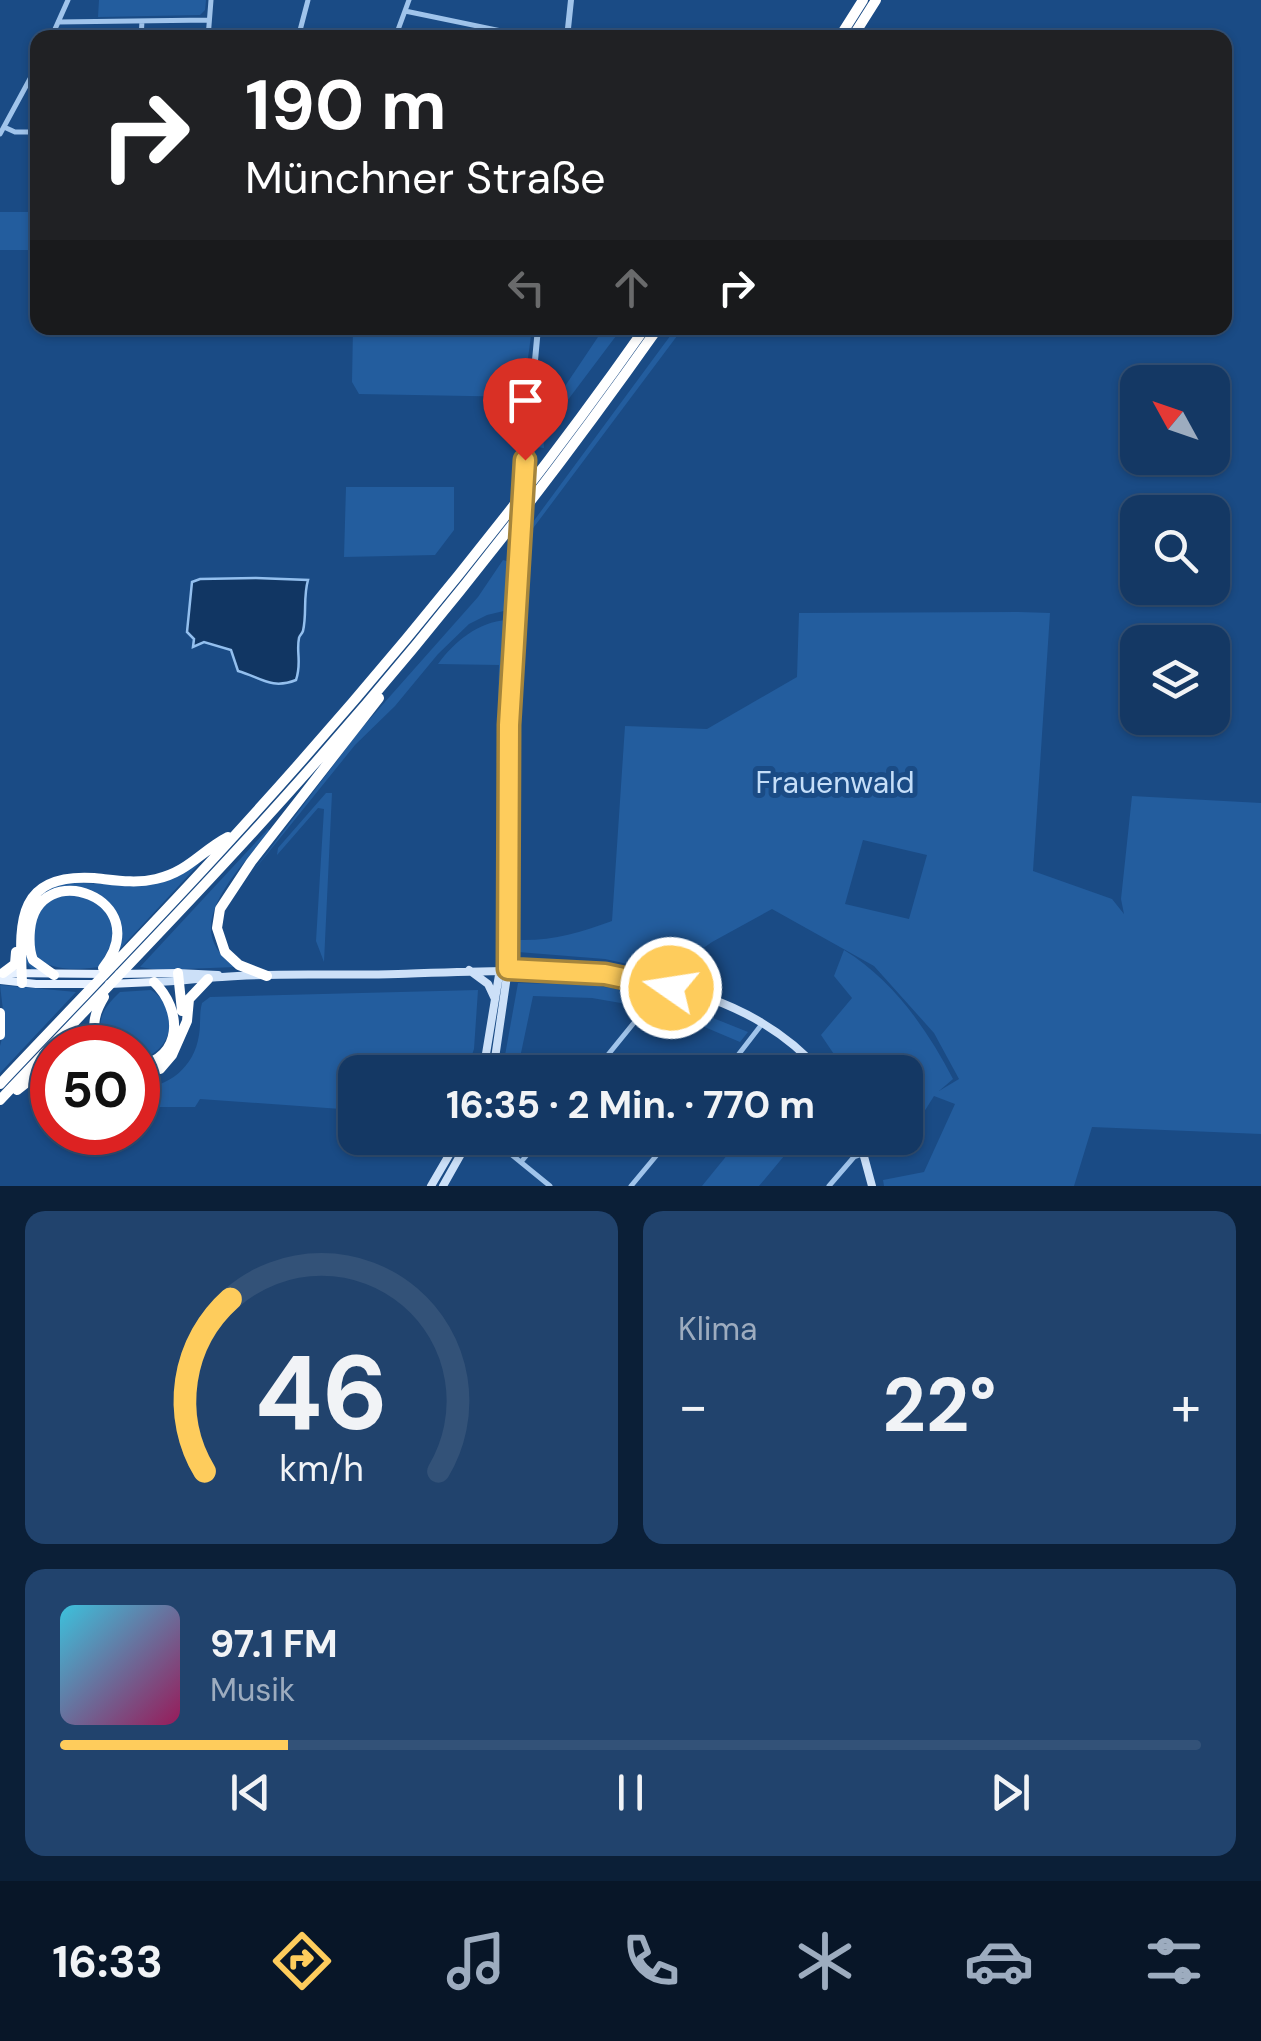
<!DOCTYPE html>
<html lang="de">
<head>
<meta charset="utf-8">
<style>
	:root { --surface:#143864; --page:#21436d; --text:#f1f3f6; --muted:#9dacbf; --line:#335278; --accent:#fecc5c }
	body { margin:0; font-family:"DM Sans",sans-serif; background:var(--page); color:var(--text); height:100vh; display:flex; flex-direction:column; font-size:38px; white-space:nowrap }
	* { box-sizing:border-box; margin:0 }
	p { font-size:32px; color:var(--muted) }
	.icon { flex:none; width:55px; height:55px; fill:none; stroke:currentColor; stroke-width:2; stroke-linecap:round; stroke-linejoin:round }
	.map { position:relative; height:1186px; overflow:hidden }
	.panel { display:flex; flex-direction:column; gap:25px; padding:25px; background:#0b1f37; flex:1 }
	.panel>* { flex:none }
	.top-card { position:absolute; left:30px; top:30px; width:1202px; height:305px; border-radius:20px; box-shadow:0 2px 8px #0004,0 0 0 2px var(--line); background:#202124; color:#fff; overflow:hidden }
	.needle { width:65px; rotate:310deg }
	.buttons { position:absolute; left:1120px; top:365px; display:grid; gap:20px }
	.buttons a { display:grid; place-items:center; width:110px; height:110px; border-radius:20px; background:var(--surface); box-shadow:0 2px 8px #0004,0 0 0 2px var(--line); font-size:50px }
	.speed { position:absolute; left:30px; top:1025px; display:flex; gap:20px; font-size:50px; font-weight:700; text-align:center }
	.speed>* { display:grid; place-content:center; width:130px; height:130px; border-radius:50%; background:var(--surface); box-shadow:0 2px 8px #0004,0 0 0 2px var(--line); line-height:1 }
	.speed .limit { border:15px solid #d22; background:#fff; color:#111 }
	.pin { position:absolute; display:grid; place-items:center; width:85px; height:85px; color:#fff; margin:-102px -42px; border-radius:50% 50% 50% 0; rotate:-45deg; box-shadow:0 0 10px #0007 }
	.pin .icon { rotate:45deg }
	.me { position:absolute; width:110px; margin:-55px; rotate:283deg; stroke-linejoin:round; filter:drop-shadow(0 0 8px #0008) }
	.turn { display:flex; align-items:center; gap:35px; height:210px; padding:0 50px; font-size:45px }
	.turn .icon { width:130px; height:130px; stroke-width:2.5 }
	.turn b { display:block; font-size:70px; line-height:85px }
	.lanes { display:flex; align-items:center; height:95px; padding:0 50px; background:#0003; justify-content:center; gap:50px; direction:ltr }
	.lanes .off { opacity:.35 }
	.big { font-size:75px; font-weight:700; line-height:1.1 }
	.panel .widget { flex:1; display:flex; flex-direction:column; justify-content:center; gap:15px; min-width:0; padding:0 35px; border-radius:20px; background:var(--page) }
	.panel .dial { align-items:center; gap:0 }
	.dial svg { height:260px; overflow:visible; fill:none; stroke:var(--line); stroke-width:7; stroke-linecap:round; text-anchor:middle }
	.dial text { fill:var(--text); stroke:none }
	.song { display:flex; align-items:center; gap:30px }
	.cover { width:120px; height:120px; border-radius:15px; background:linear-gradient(135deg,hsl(190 70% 55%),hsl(330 70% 35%)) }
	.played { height:10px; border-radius:5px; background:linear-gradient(90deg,var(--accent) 20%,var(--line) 20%) }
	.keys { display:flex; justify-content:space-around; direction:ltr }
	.heat { display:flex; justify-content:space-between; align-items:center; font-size:55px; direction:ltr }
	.panel .tiles { flex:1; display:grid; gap:25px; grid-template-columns:1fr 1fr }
	.widget:last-child { grid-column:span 2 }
	.trip { position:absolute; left:338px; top:1055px; width:585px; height:100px; border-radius:20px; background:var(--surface); box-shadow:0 2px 8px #0004,0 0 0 2px var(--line); font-weight:700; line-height:100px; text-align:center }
	.dock { display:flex; height:160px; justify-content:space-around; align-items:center; background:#081628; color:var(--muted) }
	.dock .icon { width:70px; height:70px }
	.dock .active { color:var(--accent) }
	.dock b { font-size:45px; color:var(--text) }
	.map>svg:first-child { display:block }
	.green { fill:#235d9e; fill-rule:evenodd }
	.water { fill:#113663; stroke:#93bfee; stroke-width:2.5 }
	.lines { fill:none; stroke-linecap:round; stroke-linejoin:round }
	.minor { stroke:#a0c4eb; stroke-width:5 }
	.tertiary { stroke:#a0c4eb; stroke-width:6 }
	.secondary { stroke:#cce0f8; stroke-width:8 }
	.primary { stroke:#e5f0ff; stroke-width:8 }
	.motorway { stroke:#fff; stroke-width:10 }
	.route-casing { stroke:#a5853c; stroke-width:25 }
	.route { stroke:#fecc5c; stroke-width:18 }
	.labels { text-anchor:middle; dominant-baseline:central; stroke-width:10; stroke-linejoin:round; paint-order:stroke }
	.park-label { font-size:30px; fill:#c5def8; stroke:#1a4b85 }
</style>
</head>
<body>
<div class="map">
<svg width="1261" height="1186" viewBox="0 0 1261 1186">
	<rect width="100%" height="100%" fill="#1a4b85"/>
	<path class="green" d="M99,0h107l-1,10 -5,5 -102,2z
		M0,212h37l-8,38h-29z
		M353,328h179l-8,60 -4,9 -161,-3 -7,-12z
		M604,328h18l-79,105 1,15 -7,-1 1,-16 7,-15z
		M676,328h7l-155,207 2,-9z
		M346,487h108v43l-19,25 -91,2z
		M503,560l7,2 -2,48 -21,5 -18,9 -31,30 -43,52 -40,39 -104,129 110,-145 117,-132z
		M1019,612l31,1 -17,258 79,28 12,15 -3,-15 11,-103 129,7v331l-169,-7 -18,59h-190l-1,-6 41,-8 31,-68 -21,-8 -15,24 -14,7v-15l8,-5 -8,3v-38h-59l-25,-37 31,-37 -18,-22 10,-26c49,30 83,79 109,129l-14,12 20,-12 -25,-46 -60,-67 -102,-57 -60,33 -44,31 -63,-14 -87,-7 -1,-12c36,1 62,-7 95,-19l13,-195 82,3 90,-52 2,-64zM863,840l64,15 -18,64 -64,-15z
		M507,620l-3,86h-6l1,-41 -61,-1c17,-23 40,-42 69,-44z
		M326,793h6l-8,169 -8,-21 8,-132 -6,-1 -41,47 1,-7z
		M268,829l2,2c-29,37 -95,97 -34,136l-78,3 -18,-3z
		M200,863l-82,88c16,-91 -112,-81 -89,7l15,13 -12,-1 -7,-9c0,-104 43,-72 116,-77 22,-1 40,-10 59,-21z
		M77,891l30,19 8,27 -16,30c-23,3 -46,4 -64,-10 -3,-42 -1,-55 42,-66z
		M518,983l74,2 49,8 4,4 -7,9 -46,-8 -59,-2 -16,76h-15z
		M0,985l76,7 -76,81v-27l5,-19z
		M151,990c31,20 22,62 -13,70v-12l-32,-1c-11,-25 -5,-37 14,-55z
		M478,990l-4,59 -8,23h-111v38l-155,-11 -5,8h-57v-17c31,-4 56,-22 61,-55 2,-11 0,-21 3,-32l8,-6z
		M668,1000l80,32 -8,10 -45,-19 -40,-10z
		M741,1138h58l-40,48h-57z"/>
	<path class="water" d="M256,578l52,2c-5,17 -1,34 -5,51 -1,3 -4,5 -4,7 -3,15 3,24 -3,42 -25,10 -36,-3 -58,-9l-7,-21 -27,-8 -11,5 1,-8 -7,-7 5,-50 8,-3z"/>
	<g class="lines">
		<path class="minor" d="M405,11l106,22 5,5
			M58,22l151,-2
			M51,38l17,-38
			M141,38l1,-17
			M208,38l3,-38
			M298,38l10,-38
			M395,38l14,-38
			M4,127l11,5h23
			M0,134l38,-70
			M594,1072l56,-69 18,-14
			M725,1072l37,-48
			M491,1138l59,48
			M521,1162l20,-24
			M631,1186l40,-48
			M829,1186l25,-29 8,-3"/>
		<path class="tertiary" d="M567,38l4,-38
			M523,490l15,-162
			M507,800l1,169
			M500,969l-1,-116 8,-55 14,-280"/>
		<path class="secondary" d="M469,970l19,14 7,15
			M178,973l40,2
			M154,982c23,0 46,-4 68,-5 58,-5 118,-1 176,-3 137,-5 323,-18 423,98
			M483,1072l17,-103
			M493,1072l15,-103
			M859,1138l13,48
			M431,1186l28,-48
			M443,1186l27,-48"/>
		<path class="primary" d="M4,973l101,1
			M119,974l59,-1
			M0,980l36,4h59
			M109,984l45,-2"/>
		<path class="motorway" d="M839,38l24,-38
			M852,38l24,-38
			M3,973l12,-9 1,-12
			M178,973l4,38
			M54,975l-21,-15c-4,-10 -4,-19 -3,-30 7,-75 128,-31 73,38
			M267,976l-28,-11 -14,-13 -8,-24 3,-19 31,-47 128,-164
			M22,983c-2,-58 -8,-110 72,-105 20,2 41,6 62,1 32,-7 45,-28 72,-42
			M0,1013v22
			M100,1048c-9,-20 -7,-33 4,-51
			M138,1066c45,-8 45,-56 16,-84
			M138,1075l22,-6 12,-14 15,-34 2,-22 19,-20
			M0,1084c78,-83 158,-164 235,-249 146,-160 285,-329 410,-507
			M17,1090l14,-11 21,-8
			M0,1100c106,-112 214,-222 316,-338 122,-138 236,-284 342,-434"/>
	</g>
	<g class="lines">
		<defs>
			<path id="route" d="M525,460l-16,265 -1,244 97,5 66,14"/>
		</defs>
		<use href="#route" class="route-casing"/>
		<use href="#route" class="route"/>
	</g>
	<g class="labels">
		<g class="park-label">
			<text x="835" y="782">Frauenwald</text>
		</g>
	</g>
</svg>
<div class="buttons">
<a><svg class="needle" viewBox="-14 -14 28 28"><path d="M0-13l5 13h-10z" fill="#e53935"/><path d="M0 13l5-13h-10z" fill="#9dacbf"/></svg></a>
<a><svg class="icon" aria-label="search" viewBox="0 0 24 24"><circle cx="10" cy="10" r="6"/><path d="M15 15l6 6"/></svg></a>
<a><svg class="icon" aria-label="layers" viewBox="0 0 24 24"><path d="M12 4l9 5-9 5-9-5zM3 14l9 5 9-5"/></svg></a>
</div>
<div class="speed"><div class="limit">50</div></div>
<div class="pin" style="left:525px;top:460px;background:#d93025"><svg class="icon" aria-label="arrive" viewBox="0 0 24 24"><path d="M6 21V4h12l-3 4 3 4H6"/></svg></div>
<svg class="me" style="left:671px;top:988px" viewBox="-20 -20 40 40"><circle r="17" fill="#fecc5c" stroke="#fff" stroke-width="3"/><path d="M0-11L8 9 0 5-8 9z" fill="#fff"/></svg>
<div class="trip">16:35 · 2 Min. · 770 m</div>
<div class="top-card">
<div class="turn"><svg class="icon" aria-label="right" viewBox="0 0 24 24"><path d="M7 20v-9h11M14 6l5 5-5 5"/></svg><div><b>190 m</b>Münchner Straße</div></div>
<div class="lanes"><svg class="icon off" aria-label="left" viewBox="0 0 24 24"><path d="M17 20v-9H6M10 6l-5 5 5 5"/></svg><svg class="icon off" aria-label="ahead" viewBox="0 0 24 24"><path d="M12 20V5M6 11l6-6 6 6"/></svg><svg class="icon" aria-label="right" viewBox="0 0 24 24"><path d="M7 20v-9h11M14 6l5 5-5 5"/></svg></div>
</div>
</div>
<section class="panel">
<div class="tiles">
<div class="widget dial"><svg viewBox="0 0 100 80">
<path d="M14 69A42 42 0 1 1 86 69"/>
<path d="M14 69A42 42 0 0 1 22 16" stroke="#fecc5c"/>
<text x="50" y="56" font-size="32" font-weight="700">46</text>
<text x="50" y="72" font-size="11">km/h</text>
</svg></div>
<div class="widget"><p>Klima</p>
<div class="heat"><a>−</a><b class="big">22°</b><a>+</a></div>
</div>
<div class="widget">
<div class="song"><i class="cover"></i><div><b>97.1 FM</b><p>Musik</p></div></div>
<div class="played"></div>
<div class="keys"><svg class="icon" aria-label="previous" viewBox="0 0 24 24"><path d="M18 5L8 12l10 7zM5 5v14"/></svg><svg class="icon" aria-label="pause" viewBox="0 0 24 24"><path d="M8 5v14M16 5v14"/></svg><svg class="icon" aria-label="next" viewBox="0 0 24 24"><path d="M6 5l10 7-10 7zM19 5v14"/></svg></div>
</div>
</div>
</section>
<nav class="dock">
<b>16:33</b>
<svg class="icon active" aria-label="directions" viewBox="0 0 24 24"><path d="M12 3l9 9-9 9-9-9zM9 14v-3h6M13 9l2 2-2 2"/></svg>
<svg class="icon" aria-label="music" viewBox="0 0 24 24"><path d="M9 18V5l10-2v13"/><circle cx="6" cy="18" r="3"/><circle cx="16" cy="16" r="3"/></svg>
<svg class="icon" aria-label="phone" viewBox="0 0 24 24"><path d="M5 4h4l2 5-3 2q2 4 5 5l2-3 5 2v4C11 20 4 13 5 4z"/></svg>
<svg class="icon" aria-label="climate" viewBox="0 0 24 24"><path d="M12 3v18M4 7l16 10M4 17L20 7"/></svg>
<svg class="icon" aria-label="car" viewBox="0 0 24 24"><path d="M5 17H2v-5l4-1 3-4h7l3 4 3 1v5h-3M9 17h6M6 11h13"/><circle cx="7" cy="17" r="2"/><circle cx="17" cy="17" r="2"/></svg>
<svg class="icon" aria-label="filters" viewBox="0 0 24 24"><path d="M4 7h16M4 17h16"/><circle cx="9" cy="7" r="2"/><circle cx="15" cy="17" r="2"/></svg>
</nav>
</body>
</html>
